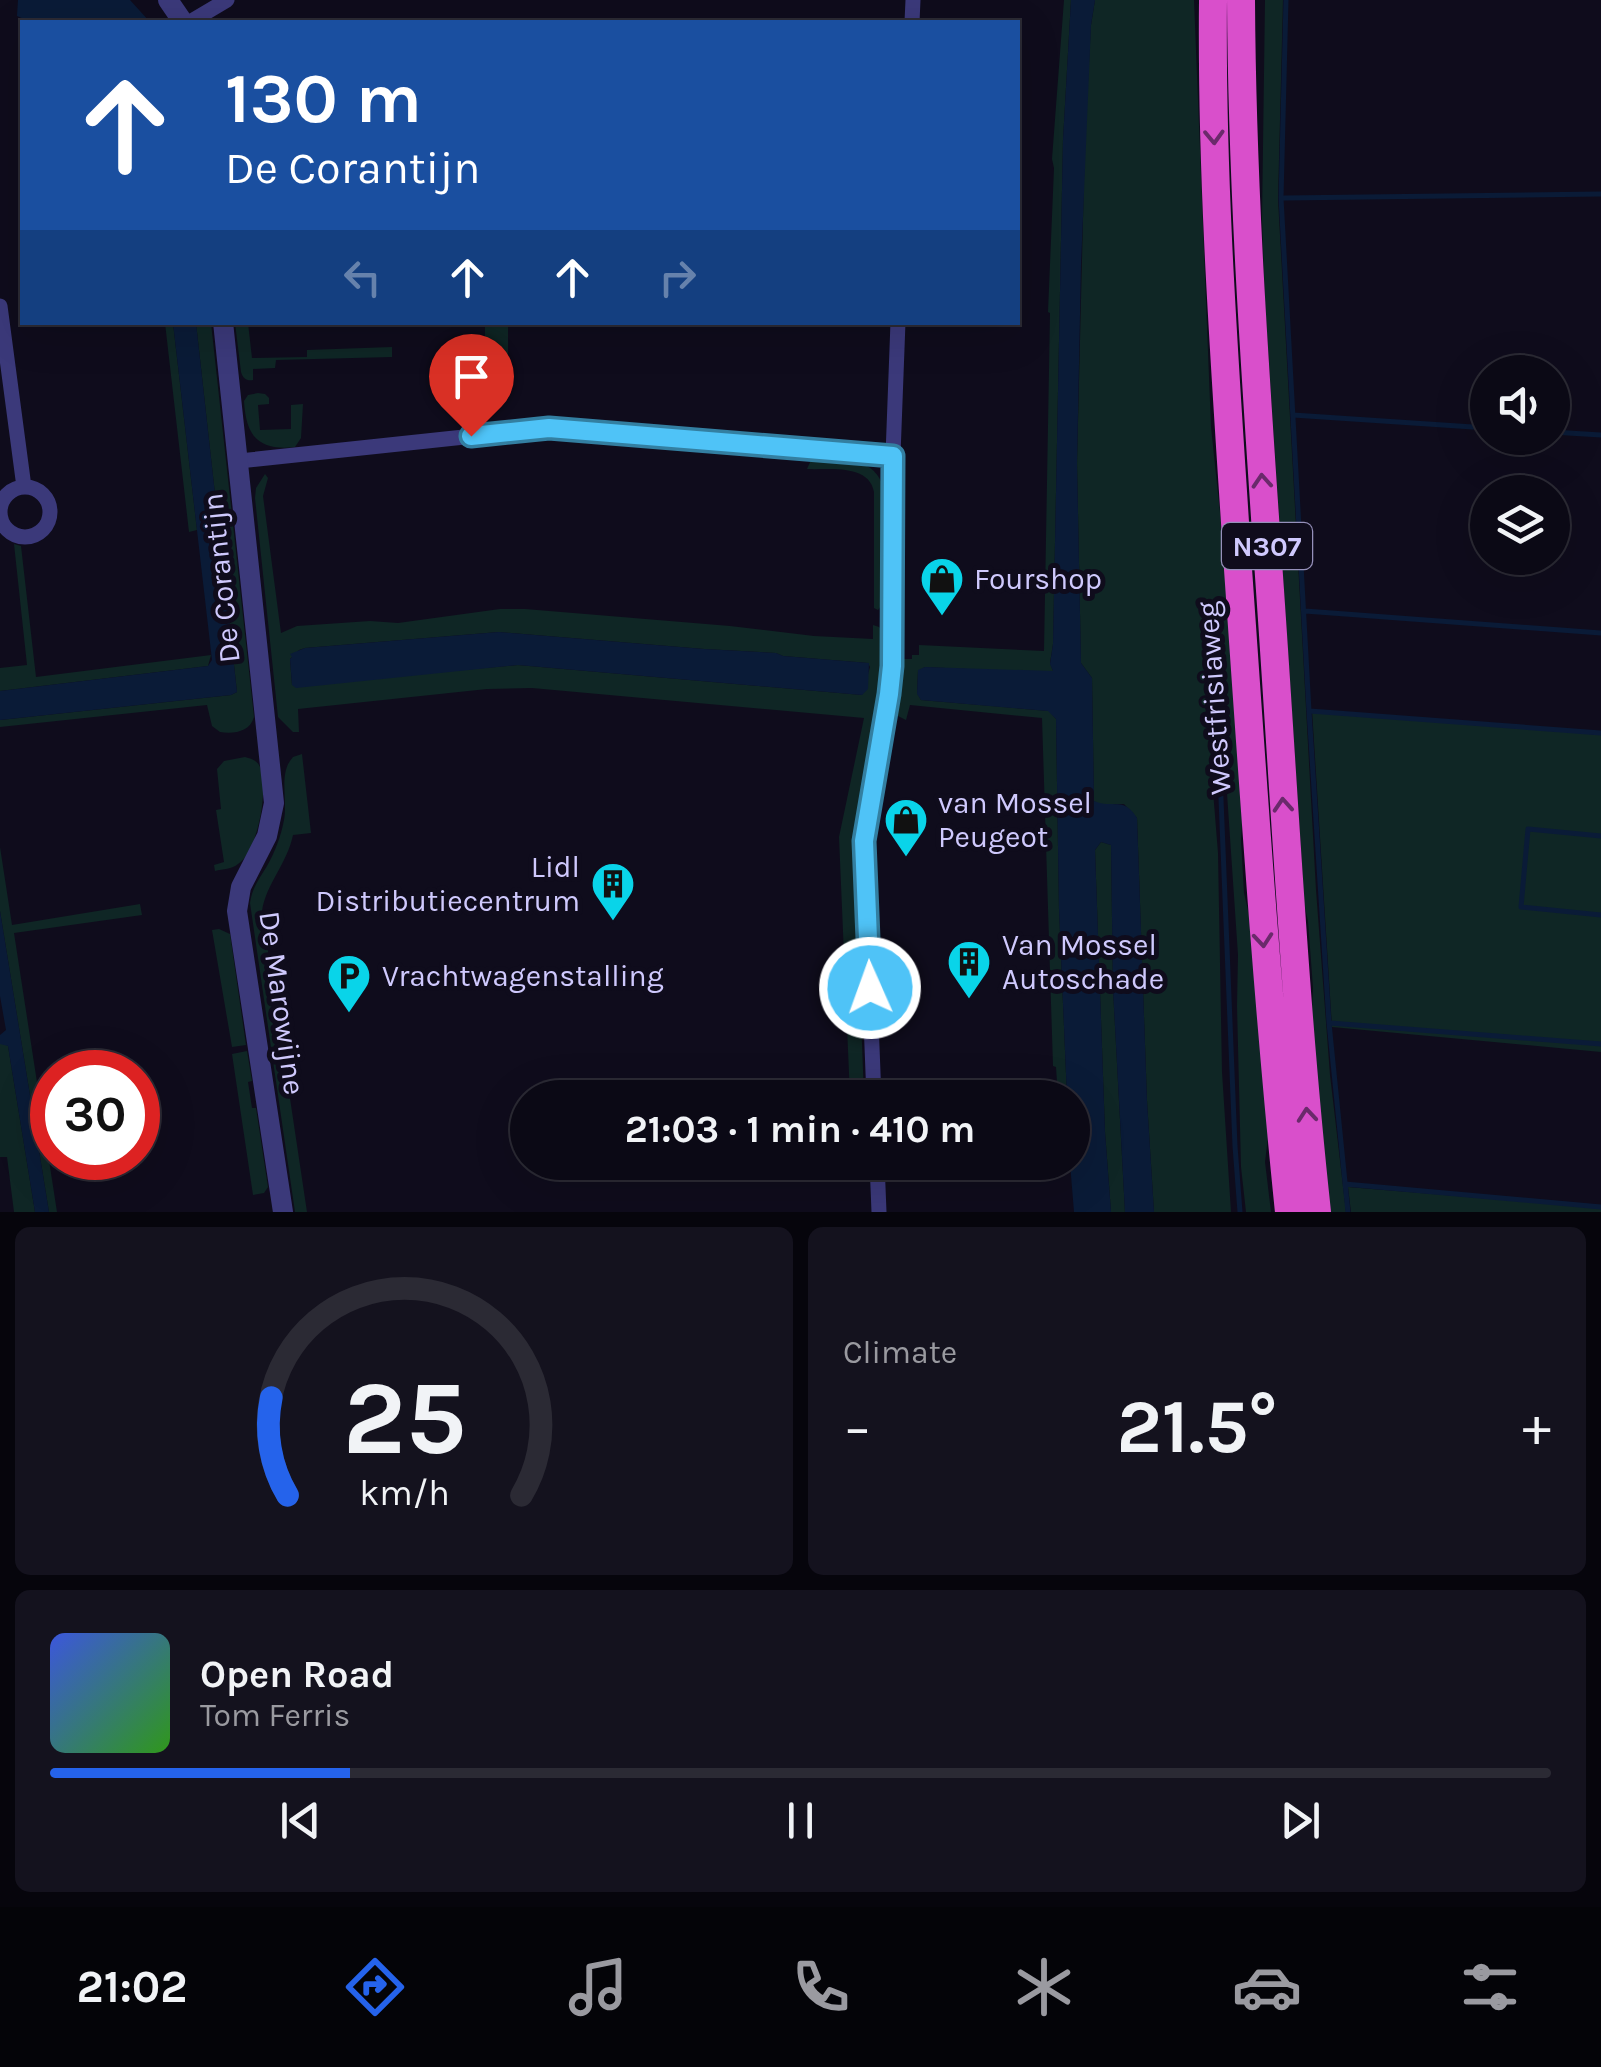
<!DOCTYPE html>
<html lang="en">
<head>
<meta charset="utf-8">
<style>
	:root { --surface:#0b0915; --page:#14121e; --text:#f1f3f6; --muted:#9a9aa0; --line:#2b2a34; --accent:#2563eb }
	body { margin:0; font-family:Karla,sans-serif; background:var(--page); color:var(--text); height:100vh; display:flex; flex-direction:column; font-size:38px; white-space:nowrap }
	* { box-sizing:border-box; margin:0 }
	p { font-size:32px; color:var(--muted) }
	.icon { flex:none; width:55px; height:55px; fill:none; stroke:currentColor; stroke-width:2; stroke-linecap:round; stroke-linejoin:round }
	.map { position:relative; height:1212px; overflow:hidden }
	.sheet { display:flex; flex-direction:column; gap:15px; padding:15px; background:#06050c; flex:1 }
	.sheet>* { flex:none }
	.hud { position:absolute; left:20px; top:20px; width:1000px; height:305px; border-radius:0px; box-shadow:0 10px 40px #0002,0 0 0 2px var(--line); background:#1a4fa0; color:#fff; overflow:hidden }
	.buttons { position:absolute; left:1470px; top:355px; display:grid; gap:20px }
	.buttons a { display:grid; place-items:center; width:100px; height:100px; border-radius:50%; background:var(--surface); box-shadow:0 10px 40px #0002,0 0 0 2px var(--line); font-size:50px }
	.speed { position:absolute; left:30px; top:1050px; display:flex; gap:20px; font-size:50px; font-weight:700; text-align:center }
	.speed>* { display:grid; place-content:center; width:130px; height:130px; border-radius:50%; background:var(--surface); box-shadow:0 10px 40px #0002,0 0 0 2px var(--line); line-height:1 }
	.speed .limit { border:15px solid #d22; background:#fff; color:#111 }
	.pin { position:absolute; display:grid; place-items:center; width:85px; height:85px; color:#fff; margin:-102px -42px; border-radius:50% 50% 50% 0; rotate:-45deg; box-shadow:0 0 10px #0007 }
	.pin .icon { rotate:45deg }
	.me { position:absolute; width:110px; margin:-55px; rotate:358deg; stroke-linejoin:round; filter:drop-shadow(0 0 8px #0008) }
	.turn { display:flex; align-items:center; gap:35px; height:210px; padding:0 40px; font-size:45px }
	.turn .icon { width:130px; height:130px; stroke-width:2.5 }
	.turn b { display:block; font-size:70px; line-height:85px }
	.lanes { display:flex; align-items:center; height:95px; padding:0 40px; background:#0003; justify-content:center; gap:50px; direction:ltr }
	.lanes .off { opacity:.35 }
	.big { font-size:75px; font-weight:700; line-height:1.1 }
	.sheet .widget { flex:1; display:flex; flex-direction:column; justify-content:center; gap:15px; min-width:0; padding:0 35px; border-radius:15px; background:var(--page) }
	.sheet .dial { align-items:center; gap:0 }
	.dial svg { height:260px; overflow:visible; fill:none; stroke:var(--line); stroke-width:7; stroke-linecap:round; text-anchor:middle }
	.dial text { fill:var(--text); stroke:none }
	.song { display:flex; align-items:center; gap:30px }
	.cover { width:120px; height:120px; border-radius:15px; background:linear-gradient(135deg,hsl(230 70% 55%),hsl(110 70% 35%)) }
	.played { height:10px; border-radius:5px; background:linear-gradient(90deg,var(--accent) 20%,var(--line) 20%) }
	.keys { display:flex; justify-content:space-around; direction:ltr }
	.heat { display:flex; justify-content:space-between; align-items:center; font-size:55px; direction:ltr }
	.sheet .tiles { flex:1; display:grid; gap:15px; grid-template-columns:1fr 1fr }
	.widget:last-child { grid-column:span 2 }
	.trip { position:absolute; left:510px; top:1080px; width:580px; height:100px; border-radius:50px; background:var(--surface); box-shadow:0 10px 40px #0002,0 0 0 2px var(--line); font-weight:700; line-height:100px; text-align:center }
	.dock { display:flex; height:160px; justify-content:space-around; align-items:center; background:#040408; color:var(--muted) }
	.dock .icon { width:70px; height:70px }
	.dock .on { color:var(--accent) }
	.dock b { font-size:45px; color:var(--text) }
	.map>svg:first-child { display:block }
	.green { fill:#0f2625; fill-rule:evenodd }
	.water { fill:#0a1b37 }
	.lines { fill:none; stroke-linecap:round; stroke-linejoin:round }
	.stream { stroke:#0a1b37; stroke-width:5 }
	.minor { stroke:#3b397a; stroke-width:15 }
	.tertiary { stroke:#3b397a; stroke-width:20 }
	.trunk { stroke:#d94fcb; stroke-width:28 }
	.oneway { stroke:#6a2a6b }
	.route-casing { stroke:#337fa1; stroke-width:25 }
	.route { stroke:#4fc3f7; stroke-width:18 }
	.labels { text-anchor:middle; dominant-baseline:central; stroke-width:10; stroke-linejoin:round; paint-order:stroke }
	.shield { fill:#0f0c1c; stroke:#9590ba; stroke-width:2.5 }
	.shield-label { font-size:28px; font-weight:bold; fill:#cfc9fd }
	.street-label { font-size:30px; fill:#cfc9fd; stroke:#0f0c1c }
	.poi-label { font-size:30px; fill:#cfc9fd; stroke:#0f0c1c; text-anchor:start }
</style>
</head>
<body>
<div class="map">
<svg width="1601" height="1212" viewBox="0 0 1601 1212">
	<rect width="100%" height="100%" fill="#0f0c1c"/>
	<path class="green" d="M1064,0h7l-8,140 -10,504 -3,19 3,8 -1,2 -127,-6 -7,4 -1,22 4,7 128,11 7,8 3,190 8,188h-9l-2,-30 -3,-1 -11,-348 -132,-13 -4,15 -8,-4 -1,-3 4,-54h11v-4h7v-10l125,6 6,-338 -2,-1 6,-144 -2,-9z
		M1095,0h99l17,427 24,228 9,134 -3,51 3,53 10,43 15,193 -4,33 6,50h-25l-5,-45 -4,-161 1,-51 -13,-191 -11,-1 -3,3 7,87 4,219 9,140h-77l-7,-111 -10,-283 -13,-14h-26l-4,-3 -2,-123 -11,-15 -4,-200 8,-326 6,-112z
		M1265,0h18l-5,199 38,691 14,185 16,137h-19l-16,-177 2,-47 -5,-67 -8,-36 3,-5 -38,-577 -3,-84z
		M165,323h8l24,207 -8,2z
		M196,323h15l43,394c-4,15 -20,17 -34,15l-8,-6 -5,-21 -207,22v-7l231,-25 6,-3z
		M235,323h13l4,35 55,-1v-7l85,-3v10l-116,3 -1,8 -22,1v11c-6,1 -10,-1 -12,-8z
		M485,323h23v54h-23z
		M258,393l7,1 4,4v6l-11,1 2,25 31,-1v-24l12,-1 -2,34 -6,9c-37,4 -49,-11 -51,-46l4,-6z
		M815,458c31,2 63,-2 70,36l-1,108 -6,8 -4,-2v-116c-5,-28 -44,-22 -67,-23l4,-9z
		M265,474l3,4 -5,18 18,137 16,-7 73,-5 28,2 102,-14h25l205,17 84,10 59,3v-14l6,2 5,6 -1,59 -27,138 -1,24 9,243h-14l-11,-260 25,-119 -332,-30 -45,1 -189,20 1,23h-6l-15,-15 -23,-219 1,-10zM499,632l205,17 72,4 7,3 85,7 2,4 -8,28 -344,-30 -226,20 -2,-26 9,-9 6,-2z
		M14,544l7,2 15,131 175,-22 -3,11 -208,25v-23l27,-3z
		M1312,710l289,25v317l-269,-25z
		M302,754l9,79 -18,2c-6,29 -27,49 -31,76l45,301h-12l-45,-309c2,-15 9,-24 17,-37 8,-14 14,-30 17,-46 4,-21 -6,-47 9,-63z
		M245,757c6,2 10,2 14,8 11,20 -1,87 -21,99 -6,5 -15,5 -23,7l-1,-6 10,-3 -8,-52 5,-1 -4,-40 7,-8z
		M1101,842l10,3 2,144 12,223h-14l-6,-80 -10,-282z
		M0,847l12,78 128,-21 2,11 -128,18 43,279h-8l-49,-301z
		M219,929l11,5 16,111 -14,2 -20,-117z
		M3,1043l5,3 27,166h-21l-7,-55h-7v-113z
		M247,1051l5,30 -4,1 4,26h4l12,79 -4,6 -11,2 -21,-141z
		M1348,1187l253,21v4h-250z"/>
	<path class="water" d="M18,0h112l20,22h-39l-23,-4 -24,4h-33l-14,-6z
		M1071,0h24l-4,25 -10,240 -4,198 4,200 11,15 2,123c19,8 30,-5 43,17l10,283 7,111h-29l-12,-223 -2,-144 -10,-3 -6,8 10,282 6,80h-37l-4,-49 2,-1v-64l-5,-1 -8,-188 -3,-190 -8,-8 -127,-11 -4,-6 1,-24 7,-3 128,4 -3,-7 3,-20 10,-504z
		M173,323h23l41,369 -6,3 -231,25v-29l208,-25 4,-6z
		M499,632l205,17 72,4 7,3 86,7 -1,26 -6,6 -344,-30 -222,23 -4,-3 -2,-26 2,-2 -2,-3 15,-6z
		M0,911l49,301h-14l-27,-166 -8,-2v-9l6,-5 -6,-34z"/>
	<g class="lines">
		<path class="stream" d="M1286,0l-5,198 28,513 20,312 19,189
			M1284,198l317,-4
			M1293,415l195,13
			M1552,432l49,3
			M1305,611l296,22
			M1310,711l291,22
			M1220,774l15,372 5,66
			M1601,836l-73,-7 -7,78 80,8
			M1330,1023l271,21
			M1345,1184l256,23"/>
		<path class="minor" d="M190,22l37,-22
			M912,22l1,-22
			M0,306l24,181
			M239,461l310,-33 344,27
			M0 512a25 25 0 1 1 50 0a25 25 0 1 1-50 0Z
			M874,1098l-10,-257 28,-175 1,-211 5,-133
			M877,1162l2,50"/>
		<path class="tertiary" d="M168,0l15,22
			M223,322l51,481 -7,33 -26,51 -4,24 46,301"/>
		<path class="trunk" d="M1213,0c-2,190 13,379 25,569 15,214 29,429 51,643
			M1241,0c1,193 15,384 28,576 15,212 25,425 48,636"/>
	</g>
	<defs><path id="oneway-chevron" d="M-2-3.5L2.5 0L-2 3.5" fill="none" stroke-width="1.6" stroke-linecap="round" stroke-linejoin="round" transform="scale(2.5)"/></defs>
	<g class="oneway">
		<use href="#oneway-chevron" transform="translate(1214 137) rotate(88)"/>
		<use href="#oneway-chevron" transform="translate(1262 481) rotate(-94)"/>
		<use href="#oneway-chevron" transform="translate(1283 805) rotate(-94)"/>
		<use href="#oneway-chevron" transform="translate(1263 940) rotate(85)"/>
		<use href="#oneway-chevron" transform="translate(1307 1115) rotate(-95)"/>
	</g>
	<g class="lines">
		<defs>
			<path id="route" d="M471,436l78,-8 344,28 -1,210 -3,28 -25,147 6,147"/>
		</defs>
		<use href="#route" class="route-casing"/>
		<use href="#route" class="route"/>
	</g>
	<defs>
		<symbol id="shop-pin" viewBox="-11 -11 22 30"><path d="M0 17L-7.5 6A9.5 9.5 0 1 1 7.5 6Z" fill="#09d4e9" stroke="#0f0c1c"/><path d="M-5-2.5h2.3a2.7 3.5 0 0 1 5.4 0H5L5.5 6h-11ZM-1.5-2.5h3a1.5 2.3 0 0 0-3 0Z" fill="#111"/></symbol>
		<symbol id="building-pin" viewBox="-11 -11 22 30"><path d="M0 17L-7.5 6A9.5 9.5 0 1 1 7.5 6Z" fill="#09d4e9" stroke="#0f0c1c"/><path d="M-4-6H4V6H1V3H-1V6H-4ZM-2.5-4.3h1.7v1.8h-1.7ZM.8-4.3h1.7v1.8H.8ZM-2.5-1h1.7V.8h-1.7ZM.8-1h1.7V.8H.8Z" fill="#111"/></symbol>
		<symbol id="parking-pin" viewBox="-11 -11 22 30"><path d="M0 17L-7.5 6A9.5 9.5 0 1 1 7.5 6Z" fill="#09d4e9" stroke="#0f0c1c"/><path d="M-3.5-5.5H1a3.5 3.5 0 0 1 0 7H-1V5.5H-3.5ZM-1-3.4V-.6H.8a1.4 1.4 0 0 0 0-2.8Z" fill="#111"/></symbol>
	</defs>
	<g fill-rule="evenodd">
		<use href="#shop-pin" x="917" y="554" width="50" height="68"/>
		<use href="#shop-pin" x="881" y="795" width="50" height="68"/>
		<use href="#building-pin" x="588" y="859" width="50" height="68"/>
		<use href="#building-pin" x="944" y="937" width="50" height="68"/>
		<use href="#parking-pin" x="324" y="951" width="50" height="68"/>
	</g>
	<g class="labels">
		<rect class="shield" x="1222" y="523" width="90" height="46" rx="8"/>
		<g class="shield-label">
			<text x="1267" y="546">N307</text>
		</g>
		<g class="street-label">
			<text transform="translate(221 578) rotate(-96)">De Corantijn</text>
			<text transform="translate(1214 698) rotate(-94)">Westfrisiaweg</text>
			<text transform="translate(282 1003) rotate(82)">De Marowijne</text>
		</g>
		<g class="poi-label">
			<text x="974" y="579">Fourshop</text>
			<text x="938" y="803">van Mossel<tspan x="938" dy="34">Peugeot</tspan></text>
			<text x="580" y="867" text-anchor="end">Lidl<tspan x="580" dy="34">Distributiecentrum</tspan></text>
			<text x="1002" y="945">Van Mossel<tspan x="1002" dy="34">Autoschade</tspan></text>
			<text x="382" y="976">Vrachtwagenstalling</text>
		</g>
	</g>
</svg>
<div class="buttons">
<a><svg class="icon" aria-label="sound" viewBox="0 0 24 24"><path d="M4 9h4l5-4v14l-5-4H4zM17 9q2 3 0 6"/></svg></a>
<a><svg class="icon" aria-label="layers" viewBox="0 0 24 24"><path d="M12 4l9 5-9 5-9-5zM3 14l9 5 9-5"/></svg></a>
</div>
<div class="speed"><div class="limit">30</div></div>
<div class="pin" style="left:471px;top:436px;background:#d93025"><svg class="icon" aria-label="arrive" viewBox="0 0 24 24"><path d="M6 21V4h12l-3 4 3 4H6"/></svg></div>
<svg class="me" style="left:870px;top:988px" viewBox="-20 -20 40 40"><circle r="17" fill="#4fc3f7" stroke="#fff" stroke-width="3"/><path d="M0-11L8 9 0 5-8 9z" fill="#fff"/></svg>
<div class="trip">21:03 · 1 min · 410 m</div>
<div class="hud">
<div class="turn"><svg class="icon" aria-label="ahead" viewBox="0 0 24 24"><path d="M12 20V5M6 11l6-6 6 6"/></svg><div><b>130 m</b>De Corantijn</div></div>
<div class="lanes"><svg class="icon off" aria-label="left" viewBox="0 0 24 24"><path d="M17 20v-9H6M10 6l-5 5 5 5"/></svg><svg class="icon" aria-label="ahead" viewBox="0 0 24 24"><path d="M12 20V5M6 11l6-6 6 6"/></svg><svg class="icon" aria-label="ahead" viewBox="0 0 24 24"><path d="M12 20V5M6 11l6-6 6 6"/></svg><svg class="icon off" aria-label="right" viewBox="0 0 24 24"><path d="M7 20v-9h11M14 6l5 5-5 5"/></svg></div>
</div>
</div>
<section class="sheet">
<div class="tiles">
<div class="widget dial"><svg viewBox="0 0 100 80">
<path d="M14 69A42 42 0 1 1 86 69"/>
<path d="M14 69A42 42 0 0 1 9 39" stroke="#2563eb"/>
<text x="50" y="56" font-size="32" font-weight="700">25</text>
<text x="50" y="72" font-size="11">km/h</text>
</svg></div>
<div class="widget"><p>Climate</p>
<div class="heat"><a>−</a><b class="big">21.5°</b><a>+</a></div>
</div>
<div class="widget">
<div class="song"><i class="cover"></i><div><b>Open Road</b><p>Tom Ferris</p></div></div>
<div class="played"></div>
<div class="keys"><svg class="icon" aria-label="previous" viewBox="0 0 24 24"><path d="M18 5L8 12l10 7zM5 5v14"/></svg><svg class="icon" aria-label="pause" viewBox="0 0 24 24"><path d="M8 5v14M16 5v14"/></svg><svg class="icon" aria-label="next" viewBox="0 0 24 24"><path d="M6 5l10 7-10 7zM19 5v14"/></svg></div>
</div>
</div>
</section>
<nav class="dock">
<b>21:02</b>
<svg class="icon on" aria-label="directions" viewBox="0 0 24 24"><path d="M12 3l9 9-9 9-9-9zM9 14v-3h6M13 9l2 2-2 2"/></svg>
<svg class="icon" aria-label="music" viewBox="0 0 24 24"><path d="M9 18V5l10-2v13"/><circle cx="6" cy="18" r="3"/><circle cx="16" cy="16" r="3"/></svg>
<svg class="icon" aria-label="phone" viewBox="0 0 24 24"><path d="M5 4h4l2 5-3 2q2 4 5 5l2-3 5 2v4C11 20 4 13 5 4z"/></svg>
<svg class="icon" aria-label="climate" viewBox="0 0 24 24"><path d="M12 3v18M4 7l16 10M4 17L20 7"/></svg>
<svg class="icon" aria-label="car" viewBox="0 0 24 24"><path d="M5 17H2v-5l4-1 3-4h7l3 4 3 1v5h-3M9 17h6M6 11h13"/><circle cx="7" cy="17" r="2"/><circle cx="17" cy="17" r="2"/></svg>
<svg class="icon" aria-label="filters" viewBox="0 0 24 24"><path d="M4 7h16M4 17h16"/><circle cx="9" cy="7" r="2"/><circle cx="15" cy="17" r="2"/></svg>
</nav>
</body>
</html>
